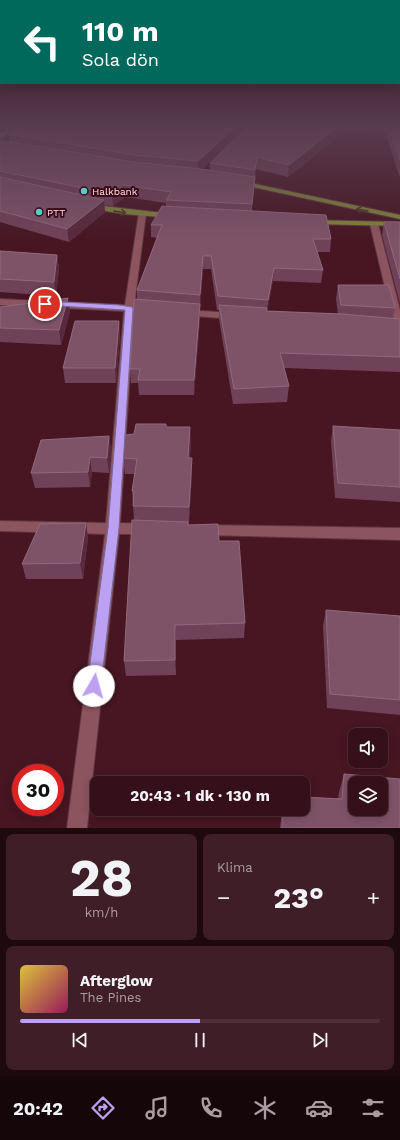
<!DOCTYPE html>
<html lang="tr">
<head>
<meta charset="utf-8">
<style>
	:root { --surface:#35101a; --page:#401e27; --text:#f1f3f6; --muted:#aa9da2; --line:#4f3039; --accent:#bca0f2 }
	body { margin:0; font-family:"Work Sans",sans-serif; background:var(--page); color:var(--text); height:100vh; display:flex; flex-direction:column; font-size:15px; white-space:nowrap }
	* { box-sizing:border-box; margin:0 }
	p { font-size:13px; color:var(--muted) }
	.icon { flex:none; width:22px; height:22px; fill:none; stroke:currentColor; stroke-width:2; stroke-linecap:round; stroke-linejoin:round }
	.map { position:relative; height:828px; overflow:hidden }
	.side { display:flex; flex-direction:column; gap:6px; padding:6px; background:#1d090e; flex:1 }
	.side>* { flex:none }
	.hud { position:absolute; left:0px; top:0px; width:400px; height:84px; box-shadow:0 2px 10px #0003,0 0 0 1px var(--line); background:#00695c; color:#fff; overflow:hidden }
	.controls { position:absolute; left:348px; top:728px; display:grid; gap:8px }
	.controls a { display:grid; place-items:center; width:40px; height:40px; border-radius:8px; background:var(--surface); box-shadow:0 2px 10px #0003,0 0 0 1px var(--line); font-size:20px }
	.speed { position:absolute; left:12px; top:764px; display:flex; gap:8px; font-size:20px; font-weight:700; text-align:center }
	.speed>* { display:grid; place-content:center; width:52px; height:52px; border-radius:50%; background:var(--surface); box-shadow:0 2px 10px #0003,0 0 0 1px var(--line); line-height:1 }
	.speed .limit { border:6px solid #d22; background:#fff; color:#111 }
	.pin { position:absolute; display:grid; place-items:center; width:34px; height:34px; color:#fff; margin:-17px; border:2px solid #fff; border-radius:50%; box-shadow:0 1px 4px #0007 }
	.me { position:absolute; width:44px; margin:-22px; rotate:7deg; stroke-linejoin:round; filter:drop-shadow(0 0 3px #0008) }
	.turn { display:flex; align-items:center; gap:14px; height:84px; padding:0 16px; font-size:18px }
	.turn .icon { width:52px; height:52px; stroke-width:2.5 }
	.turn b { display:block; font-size:28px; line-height:34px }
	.big { font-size:30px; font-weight:700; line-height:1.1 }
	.side .tile { flex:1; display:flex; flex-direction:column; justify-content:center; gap:6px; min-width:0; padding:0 14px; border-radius:8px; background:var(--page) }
	.side .dial { align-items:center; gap:0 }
	.dial b { font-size:52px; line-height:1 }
	.song { display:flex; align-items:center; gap:12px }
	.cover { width:48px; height:48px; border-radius:6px; background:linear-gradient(135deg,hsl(50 70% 55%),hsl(330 70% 35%)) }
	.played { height:4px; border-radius:2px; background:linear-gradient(90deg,var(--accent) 50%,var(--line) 50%) }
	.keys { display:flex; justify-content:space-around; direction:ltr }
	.heat { display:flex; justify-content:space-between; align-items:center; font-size:22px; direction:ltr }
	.side .tiles { flex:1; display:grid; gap:6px; grid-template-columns:1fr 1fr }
	.tile:last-child { grid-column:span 2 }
	.trip { position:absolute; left:90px; top:776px; width:220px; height:40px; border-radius:8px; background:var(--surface); box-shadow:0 2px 10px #0003,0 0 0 1px var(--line); font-weight:700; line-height:40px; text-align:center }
	.tabs { display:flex; height:64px; justify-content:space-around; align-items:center; background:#15060a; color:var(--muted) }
	.tabs .icon { width:28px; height:28px }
	.tabs .active { color:var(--accent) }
	.tabs b { font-size:18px; color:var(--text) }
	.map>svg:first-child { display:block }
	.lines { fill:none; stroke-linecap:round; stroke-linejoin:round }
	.minor-casing { stroke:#5d363f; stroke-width:2 }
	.major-casing { stroke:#5d363f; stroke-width:2 }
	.minor { fill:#8c545e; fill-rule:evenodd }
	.major { fill:#7e8538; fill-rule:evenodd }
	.wall { fill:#704259 }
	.shaded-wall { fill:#59293d }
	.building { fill:#7e5368; stroke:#92697c; fill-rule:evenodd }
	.oneway { stroke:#533624 }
	.route { fill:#bca0f2; stroke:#7a689d }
	.poi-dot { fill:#55cec5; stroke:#3c0b19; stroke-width:1.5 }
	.labels { text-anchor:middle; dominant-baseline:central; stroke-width:4; stroke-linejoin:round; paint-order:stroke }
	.far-poi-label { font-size:10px; fill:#fbe0e4; stroke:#3c0b19; text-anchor:start }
</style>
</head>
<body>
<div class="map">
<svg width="400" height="828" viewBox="0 0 400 828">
	<rect width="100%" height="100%" fill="#471622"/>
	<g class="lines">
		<defs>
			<path id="minor" d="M331,124h26l43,4v4l-66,-6z
				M139,212h3l4,2 -12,92 5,1 2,2 -2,2 -5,1 -14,211 27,1 5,1 2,4 -2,4 -5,1h-28l-32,294h-20l38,-294 -105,-3v-10l106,2 18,-212 -124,-6v-6l125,6z
				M371,222h3l4,2 22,86v23l-5,-3 -25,-106z
				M185,310l49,3 5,3 -5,3 -53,-4 -1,-2 1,-2z
				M203,525l197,3v12l-197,-5 -5,-1 -2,-4 2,-4z"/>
			<path id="major" d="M22,124h9l-31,14v-4z
				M236,180l164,35v4l-161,-35 -4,-2z
				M86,204l86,10 4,2 -4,2 -48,-4 -38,-6z
				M309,220l90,2 1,4 -88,-2 -4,-2z"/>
		</defs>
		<use href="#minor" class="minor-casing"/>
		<use href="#major" class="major-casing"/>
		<use href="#minor" class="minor"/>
		<use href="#major" class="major"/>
	</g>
	<path class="wall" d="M0,124h249l-47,45 8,1v-7l138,-34 -60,48 -32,-8 -4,42 79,28 -1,13h-13l6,18 -2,13 -48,-2 -6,30 71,3 -2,-15 2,-14 57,23 -2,10 7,1v53l-116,-4 5,18 -2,16 -54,2 -14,-85v-9h-2l-6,-41h-8l-3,39v10l-6,77h-55l-1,-12h-7l-1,-14 7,-69v-10l20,-52 -6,-1v-12l15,-18v-4l-41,-6 -12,9 -9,-1 1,7 -36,30 -69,-20v-82l10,2 -1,-6h-1l-1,-6 -7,3z
		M382,124h18v54l-15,-46 1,-7h-4z
		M384,222h16v82l-18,-69z
		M0,251l57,4 2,13 -3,28 -56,-4z
		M0,307l70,5 -9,33 -61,-3z
		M119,321l1,14 -4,48h-51l-2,-15z
		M333,426l67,4v72l-65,-4 -4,-57z
		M166,427l25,15 -1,16 2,15 -3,50h-1l1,2 30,16 26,82 -1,15 -68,2v35l-50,1 -2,-15 10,-141 -2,-29 3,-17h-10l-2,-16 11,-24z
		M109,436l2,15 -2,22 -17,-1 -2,15 -55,1 -4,-15z
		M86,523l2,15 -5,41h-57l-4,-15z
		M326,610l74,6v99l-73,-7 -4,-82z
		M344,774l56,54h-120l2,-19h21l35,-10 1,-7z"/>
	<path class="shaded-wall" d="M0,124h18l-12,1 1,5 -7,3z
		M238,124h11l-51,49v-12z
		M341,124h7v5l-60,48 1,-12z
		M257,157l-1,12 -1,13v-12z
		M124,185l1,12 -12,9 -1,-12z
		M104,200l1,12 -36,30 -2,-13z
		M57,255l2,13 -3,28 -2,-14z
		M203,256v13l-3,39v-13z
		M274,268l-1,13 -6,32 1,-13z
		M68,298l2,14 -9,33 -2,-15z
		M200,304v14l-6,77v-15z
		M119,321l1,14 -4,48 -1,-15z
		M190,427l1,15 -3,31v-15z
		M109,436l2,15 -2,22 -2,-15z
		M90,457l2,15 -2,15 -2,-15z
		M192,458v15l-3,50v-16z
		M86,523l2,15 -5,41 -3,-16z
		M175,625l1,15v35l-1,-15z"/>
	<path class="building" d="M8,124h230l-40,37 -63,-6 -126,-21 11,-6 -14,-3z
		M250,124h91l-52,41 -32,-8 -2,13 -45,-7z
		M388,124h12v36z
		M0,140l134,22 67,7 54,8 -3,27 -86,-4 5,-8 -47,-7 -12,9 -112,-23z
		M0,177l104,23 -37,29 -67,-18z
		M162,206l164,9 5,24h-18l10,31 -49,-2 -6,32 -50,-4 -7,-40h-8l-3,39 -63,-5 25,-65h-11z
		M384,222h16v57z
		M0,251l57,4 -3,27 -54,-3z
		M338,285h51l6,23 -54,-3z
		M68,298l-9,32 -59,-2v-21z
		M134,299l66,5 -6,76h-56l2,-11h-10z
		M219,305l48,3 -1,3 76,3 58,5v38l-120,-4 9,33 -55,3z
		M75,321h44l-4,47h-52z
		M136,424h30v3h24l-2,31h4l-3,49 -56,-1 1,-15h-2l5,-32 -14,-1 2,-23 9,-1z
		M333,426l67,4v57l-62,-4z
		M109,436l-2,22 -17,-1 -2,15 -57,1 10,-33z
		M132,520l56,2v3l30,-1 1,17h20l6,82 -70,2v35l-51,1z
		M86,523l-6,40 -58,1 18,-40z
		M326,610l74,6v84l-70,-6z
		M344,774l56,5v49h-118l1,-19h20v-12l39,2zM355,783h26v26h-26z"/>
	<defs><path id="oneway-shaft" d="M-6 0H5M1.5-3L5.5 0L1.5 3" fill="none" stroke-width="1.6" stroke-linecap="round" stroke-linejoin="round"/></defs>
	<g class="oneway">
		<use href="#oneway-shaft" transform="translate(362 210) rotate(-169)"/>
		<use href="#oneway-shaft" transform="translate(120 212) rotate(8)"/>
	</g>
	<linearGradient id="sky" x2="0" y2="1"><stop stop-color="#270c13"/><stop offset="0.52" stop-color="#583c4f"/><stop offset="1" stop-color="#583c4f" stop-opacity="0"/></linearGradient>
	<rect width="400" height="240" fill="url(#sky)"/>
	<path class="route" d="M45,301l74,4 13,2 1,2 -14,219 -18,158 -2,4 -5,2 -5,-2 -2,-4 21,-158 17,-218 -83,-5 -1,-1z"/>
	<g class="poi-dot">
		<circle cx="84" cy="191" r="4"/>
		<circle cx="39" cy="212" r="4"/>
	</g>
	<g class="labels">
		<g class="far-poi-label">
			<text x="92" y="191">Halkbank</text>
			<text x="47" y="212">PTT</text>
		</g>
	</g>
</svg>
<div class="controls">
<a><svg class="icon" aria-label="sound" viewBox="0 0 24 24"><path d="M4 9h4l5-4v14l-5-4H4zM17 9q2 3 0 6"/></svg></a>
<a><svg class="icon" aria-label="layers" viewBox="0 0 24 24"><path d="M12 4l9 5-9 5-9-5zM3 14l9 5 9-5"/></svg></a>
</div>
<div class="speed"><div class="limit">30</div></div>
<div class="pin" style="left:45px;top:304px;background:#d93025"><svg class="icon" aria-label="arrive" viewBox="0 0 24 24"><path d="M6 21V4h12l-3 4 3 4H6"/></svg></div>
<svg class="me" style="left:94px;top:686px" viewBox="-20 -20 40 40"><circle r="19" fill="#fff"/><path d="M0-13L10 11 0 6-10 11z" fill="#bca0f2"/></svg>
<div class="trip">20:43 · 1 dk · 130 m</div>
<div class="hud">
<div class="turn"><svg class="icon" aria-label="left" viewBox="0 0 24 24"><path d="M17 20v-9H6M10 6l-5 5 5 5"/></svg><div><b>110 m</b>Sola dön</div></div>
</div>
</div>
<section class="side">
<div class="tiles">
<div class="tile dial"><b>28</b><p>km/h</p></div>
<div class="tile"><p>Klima</p>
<div class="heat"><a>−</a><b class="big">23°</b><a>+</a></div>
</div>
<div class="tile">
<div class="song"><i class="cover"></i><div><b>Afterglow</b><p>The Pines</p></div></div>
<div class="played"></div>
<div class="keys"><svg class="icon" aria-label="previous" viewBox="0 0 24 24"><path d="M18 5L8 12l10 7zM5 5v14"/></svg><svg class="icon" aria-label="pause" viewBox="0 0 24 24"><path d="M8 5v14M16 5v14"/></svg><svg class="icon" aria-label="next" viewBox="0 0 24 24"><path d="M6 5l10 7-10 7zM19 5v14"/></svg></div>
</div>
</div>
</section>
<nav class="tabs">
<b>20:42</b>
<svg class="icon active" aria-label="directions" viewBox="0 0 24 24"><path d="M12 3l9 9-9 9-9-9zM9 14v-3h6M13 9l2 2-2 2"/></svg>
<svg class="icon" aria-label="music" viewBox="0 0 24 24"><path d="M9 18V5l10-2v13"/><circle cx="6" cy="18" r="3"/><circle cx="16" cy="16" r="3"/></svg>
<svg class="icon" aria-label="phone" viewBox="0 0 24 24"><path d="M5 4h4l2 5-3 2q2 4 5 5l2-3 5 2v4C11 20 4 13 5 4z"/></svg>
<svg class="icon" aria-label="climate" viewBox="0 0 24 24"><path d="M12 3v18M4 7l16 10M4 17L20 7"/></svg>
<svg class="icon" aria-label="car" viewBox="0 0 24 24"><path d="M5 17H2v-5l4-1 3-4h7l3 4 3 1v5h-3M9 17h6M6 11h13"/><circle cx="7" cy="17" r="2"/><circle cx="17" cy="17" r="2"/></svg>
<svg class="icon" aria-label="filters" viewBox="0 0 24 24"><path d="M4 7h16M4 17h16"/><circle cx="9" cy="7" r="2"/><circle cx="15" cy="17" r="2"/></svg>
</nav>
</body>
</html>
